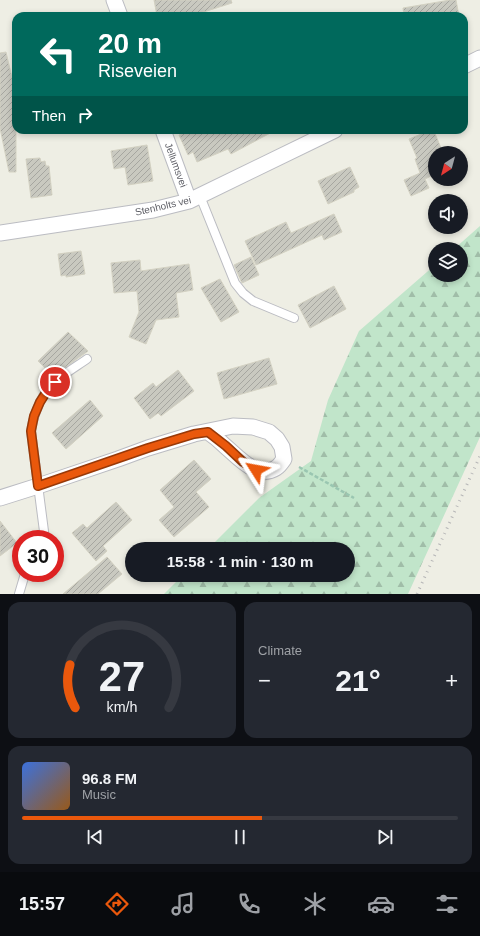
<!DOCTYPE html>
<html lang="en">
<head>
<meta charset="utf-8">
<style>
	:root { --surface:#171b24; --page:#242831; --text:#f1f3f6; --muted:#9ea1a6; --line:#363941; --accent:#ea580c }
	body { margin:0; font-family:Helvetica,sans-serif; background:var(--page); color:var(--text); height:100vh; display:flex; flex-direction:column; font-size:15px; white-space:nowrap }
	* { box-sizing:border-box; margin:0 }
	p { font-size:13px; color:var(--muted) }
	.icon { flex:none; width:22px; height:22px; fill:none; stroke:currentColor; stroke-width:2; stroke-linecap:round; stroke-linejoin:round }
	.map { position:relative; height:594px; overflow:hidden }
	.sheet { display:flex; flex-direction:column; gap:8px; padding:8px; background:#0d0f14; flex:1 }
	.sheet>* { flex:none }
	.top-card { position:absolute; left:12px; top:12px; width:456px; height:122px; border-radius:12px; box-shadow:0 2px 6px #0003; background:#00695c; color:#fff; overflow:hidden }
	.needle { width:26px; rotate:216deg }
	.fabs { position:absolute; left:428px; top:146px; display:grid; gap:8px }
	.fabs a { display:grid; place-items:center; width:40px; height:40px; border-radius:50%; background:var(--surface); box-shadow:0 2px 6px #0003; font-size:20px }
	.speed { position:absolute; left:12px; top:530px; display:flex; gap:8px; font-size:20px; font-weight:700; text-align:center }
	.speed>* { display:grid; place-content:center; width:52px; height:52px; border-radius:50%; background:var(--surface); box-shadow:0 2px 6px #0003; line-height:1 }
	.speed .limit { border:6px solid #d22; background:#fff; color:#111 }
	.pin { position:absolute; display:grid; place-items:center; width:34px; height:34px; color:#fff; margin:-17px; border:2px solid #fff; border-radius:50%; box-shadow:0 1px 4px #0007 }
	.me { position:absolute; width:44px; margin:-22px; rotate:304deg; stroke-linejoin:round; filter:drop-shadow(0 0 3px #0008) }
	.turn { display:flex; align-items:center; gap:14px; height:84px; padding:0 20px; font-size:18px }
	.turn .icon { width:52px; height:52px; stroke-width:2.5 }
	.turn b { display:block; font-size:28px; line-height:34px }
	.then { display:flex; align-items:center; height:38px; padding:0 20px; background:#0003; gap:8px; font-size:15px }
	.big { font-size:30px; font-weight:700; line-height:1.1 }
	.sheet .card { flex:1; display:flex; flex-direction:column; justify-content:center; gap:6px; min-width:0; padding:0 14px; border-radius:12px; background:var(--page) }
	.sheet .dial { align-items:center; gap:0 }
	.dial svg { height:104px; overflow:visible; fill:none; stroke:var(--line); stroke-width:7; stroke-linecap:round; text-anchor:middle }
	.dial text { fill:var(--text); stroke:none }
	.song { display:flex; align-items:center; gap:12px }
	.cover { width:48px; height:48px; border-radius:6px; background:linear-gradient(135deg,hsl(220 70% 55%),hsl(30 70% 35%)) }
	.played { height:4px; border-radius:2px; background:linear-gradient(90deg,var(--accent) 55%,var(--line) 55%) }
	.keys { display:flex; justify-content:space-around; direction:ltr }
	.heat { display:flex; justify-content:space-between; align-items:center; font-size:22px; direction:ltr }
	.sheet .tiles { flex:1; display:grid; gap:8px; grid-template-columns:1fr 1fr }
	.card:last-child { grid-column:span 2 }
	.trip { position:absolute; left:125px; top:542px; width:230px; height:40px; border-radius:20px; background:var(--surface); box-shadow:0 2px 6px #0003; font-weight:700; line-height:40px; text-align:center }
	.dock { display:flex; height:64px; justify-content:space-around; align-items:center; background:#090b0e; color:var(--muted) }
	.dock .icon { width:28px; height:28px }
	.dock .selected { color:var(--accent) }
	.dock b { font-size:18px; color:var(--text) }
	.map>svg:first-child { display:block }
	.forest { fill:url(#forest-firs) }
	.building { fill:url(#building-hatch); stroke:#d3d1c2 }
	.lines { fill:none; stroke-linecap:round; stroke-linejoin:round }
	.lane-casing { stroke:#bbbcc2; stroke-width:10 }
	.street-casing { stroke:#bbbcc2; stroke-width:17 }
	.path { stroke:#9ac6b1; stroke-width:2.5; stroke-dasharray:4 2; stroke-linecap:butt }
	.lane { stroke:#fff; stroke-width:8 }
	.street { stroke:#fff; stroke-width:15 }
	.rail { stroke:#b6b6b7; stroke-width:3; stroke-dasharray:1 5; stroke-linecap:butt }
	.route-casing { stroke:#983908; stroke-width:10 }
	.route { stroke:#ea580c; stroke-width:7 }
	.labels { text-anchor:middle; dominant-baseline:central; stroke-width:3; stroke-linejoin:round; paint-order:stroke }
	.street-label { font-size:10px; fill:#5c5d64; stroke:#fff }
</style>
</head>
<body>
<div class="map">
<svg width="480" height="594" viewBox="0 0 480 594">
	<defs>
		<pattern id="forest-firs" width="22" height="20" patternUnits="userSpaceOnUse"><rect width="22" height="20" fill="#c1e5ca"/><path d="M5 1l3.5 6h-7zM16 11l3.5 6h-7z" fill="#a0bda8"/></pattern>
		<pattern id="building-hatch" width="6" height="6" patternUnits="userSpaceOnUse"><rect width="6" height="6" fill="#c9c9c0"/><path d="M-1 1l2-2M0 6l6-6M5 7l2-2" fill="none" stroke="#a6a6a0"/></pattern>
	</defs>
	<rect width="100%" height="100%" fill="#eeeee4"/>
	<path class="forest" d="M480,226v211l-72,157h-244l19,-19h165v-26h-140l51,-51 52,-37 17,-61 31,-69 76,-66v10h26v-26h-7z"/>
	<path class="building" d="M154,0h77l1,3 -41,13h-34z
		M450,0h6l3,16h-55l-1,-8z
		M6,52l8,34h2v86h-7l-9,-44v-75z
		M191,130h85l-45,24 -3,-5 -31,13 -4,-10 -5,3 -9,-20z
		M431,130l1,2 2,-1 9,22h-8v21l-10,5 4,9 -18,8 -7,-16 16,-7 -5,-14 2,-1 -8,-19z
		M147,145l6,36 -25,4 -3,-18 -11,2 -3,-18z
		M40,158l1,4 4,-1 1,5h3l3,29 -21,3 -5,-39z
		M350,167l9,20 -5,3v2l-26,12 -10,-23z
		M334,214l8,18 -18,8 -2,-5 -66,30 -11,-24 41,-19 5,11z
		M81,251l4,23 -19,3v-2l-5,1 -3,-22z
		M251,257l8,18 -17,8 -8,-18z
		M140,260l1,11 48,-7 4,26 -17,3 3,24 -23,3 -10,24 -17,-7 10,-25 -2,-21 -23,2 -3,-30z
		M220,279l19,33 -18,10 -20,-34z
		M334,286l12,23 -36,19 -12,-23z
		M68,332l20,19 -35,25 -15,-15z
		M269,358l8,26 -53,15 -7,-26z
		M178,370l16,21 -33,25 -3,-3 -8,6 -16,-21 19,-15 3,4z
		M90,400l13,16 -37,33 -14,-16z
		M194,460l17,19 -15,13 13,15 -35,30 -15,-17 15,-13 -14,-17z
		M116,502l16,18 -29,26 4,5 -11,10 -24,-28 11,-9 4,4z
		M0,521l17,22 -17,13z
		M107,557l15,17 -24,20h-35z"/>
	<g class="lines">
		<defs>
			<path id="lane" d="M200,196l35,87 8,10 10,8 41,17
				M45,539l-14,-108c3,-18 10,-37 25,-50 9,-8 21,-15 31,-22
				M19,594l5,-17 3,-4"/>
			<path id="street" d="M114,0l6,16
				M464,66l16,-8
				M163,130l26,71
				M0,233l153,-23 36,-9 146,-71
				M0,498l38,-12 80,-27 30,-11 46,-14 39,-8 20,1 16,5 8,7 5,8 2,12c-2,3 -5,7 -8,9 -19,12 -38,-11 -51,-22 -5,-5 -11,-10 -17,-14"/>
		</defs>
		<use href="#lane" class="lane-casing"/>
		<use href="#street" class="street-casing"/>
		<path class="path" d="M299,467l55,31"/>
		<use href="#lane" class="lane"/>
		<use href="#street" class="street"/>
		<path class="rail" d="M417,594l63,-138"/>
	</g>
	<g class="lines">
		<defs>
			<path id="route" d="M55,382l-8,9 -7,11 -6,14 -3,15 7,55 110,-38 46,-14 14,-2 18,14 17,16 13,8"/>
		</defs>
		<use href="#route" class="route-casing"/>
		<use href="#route" class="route"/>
	</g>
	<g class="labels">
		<g class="street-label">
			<text transform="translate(176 165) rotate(70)">Jellumsvei</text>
			<text transform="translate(163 206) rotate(-13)">Stenholts vei</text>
		</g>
	</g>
</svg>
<div class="fabs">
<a><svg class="needle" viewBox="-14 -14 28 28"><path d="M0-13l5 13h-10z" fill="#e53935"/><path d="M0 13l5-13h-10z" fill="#9ea1a6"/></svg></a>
<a><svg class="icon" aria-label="sound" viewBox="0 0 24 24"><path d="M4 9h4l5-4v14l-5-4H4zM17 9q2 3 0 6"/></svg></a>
<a><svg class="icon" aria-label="layers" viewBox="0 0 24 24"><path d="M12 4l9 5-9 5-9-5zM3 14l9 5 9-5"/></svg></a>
</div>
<div class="speed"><div class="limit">30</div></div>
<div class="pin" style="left:55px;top:382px;background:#d93025"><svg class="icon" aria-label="arrive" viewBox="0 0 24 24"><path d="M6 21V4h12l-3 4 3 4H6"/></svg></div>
<svg class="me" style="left:256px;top:470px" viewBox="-20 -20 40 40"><path d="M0-17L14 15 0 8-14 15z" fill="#ea580c" stroke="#fff" stroke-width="4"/></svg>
<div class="trip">15:58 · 1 min · 130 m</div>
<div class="top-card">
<div class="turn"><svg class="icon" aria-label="left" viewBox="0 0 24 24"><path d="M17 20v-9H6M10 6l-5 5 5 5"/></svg><div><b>20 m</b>Riseveien</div></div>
<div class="then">Then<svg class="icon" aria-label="right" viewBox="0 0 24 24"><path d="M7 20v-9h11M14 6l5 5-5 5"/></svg></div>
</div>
</div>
<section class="sheet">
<div class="tiles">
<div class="card dial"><svg viewBox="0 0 100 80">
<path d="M14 69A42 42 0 1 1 86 69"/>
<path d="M14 69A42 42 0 0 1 10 36" stroke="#ea580c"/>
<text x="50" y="56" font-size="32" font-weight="700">27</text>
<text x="50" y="72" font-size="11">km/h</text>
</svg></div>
<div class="card"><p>Climate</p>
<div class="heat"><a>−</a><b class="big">21°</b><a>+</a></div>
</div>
<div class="card">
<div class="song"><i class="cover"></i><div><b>96.8 FM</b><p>Music</p></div></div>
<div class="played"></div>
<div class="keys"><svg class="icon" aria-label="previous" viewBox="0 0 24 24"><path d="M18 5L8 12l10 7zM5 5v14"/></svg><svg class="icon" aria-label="pause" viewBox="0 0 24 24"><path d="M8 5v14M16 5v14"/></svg><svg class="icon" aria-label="next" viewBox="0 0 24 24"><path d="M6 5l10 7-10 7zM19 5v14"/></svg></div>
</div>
</div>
</section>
<nav class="dock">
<b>15:57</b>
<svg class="icon selected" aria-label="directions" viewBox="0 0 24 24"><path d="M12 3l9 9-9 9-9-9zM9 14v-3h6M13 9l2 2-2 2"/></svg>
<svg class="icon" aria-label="music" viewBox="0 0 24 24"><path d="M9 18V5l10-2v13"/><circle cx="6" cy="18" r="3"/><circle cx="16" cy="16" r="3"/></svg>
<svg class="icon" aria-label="phone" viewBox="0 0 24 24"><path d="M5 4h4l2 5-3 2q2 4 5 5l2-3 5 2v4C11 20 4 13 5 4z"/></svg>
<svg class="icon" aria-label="climate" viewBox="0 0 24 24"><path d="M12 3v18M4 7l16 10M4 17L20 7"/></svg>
<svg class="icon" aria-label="car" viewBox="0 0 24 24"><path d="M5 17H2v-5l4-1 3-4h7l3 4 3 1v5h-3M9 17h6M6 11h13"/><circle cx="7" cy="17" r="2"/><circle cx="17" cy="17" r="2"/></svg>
<svg class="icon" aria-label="filters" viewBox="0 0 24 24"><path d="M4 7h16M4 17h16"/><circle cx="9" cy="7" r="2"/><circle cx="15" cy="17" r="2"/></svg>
</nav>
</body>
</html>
